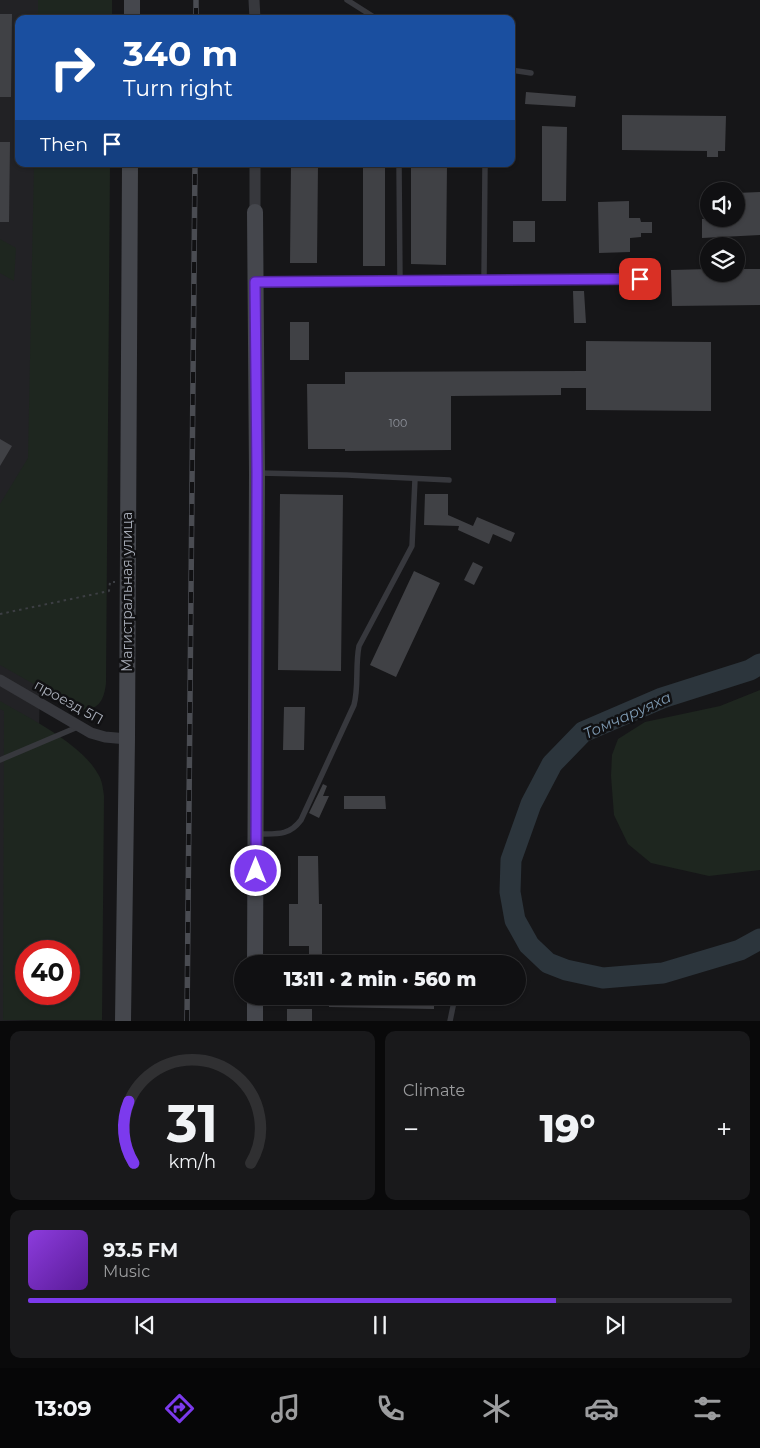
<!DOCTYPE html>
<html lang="en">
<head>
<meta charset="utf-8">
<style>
	:root { --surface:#101012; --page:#19191b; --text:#f1f3f6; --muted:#9c9d9f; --line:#303032; --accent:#7c3aed }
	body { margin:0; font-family:Montserrat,sans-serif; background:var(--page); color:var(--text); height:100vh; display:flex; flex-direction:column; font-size:19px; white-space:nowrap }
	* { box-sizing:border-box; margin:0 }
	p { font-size:16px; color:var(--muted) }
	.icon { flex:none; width:28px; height:28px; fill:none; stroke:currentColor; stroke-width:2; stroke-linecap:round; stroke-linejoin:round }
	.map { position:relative; height:1021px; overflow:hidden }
	.details { display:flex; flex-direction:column; gap:10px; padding:10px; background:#09090a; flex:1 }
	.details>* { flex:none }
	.hud { position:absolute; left:15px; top:15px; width:500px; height:152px; border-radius:10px; box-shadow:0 1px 4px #0004,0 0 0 1px var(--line); background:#1a4fa0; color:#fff; overflow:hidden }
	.controls { position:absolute; left:700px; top:182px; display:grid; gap:10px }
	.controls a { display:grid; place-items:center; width:45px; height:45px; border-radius:50%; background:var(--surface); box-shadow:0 1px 4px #0004,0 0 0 1px var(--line); font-size:25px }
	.speed { position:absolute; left:15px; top:940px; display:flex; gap:10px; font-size:25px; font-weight:700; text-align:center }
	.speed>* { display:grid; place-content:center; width:65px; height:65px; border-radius:50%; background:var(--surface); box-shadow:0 1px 4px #0004,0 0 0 1px var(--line); line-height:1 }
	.speed .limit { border:8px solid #d22; background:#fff; color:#111 }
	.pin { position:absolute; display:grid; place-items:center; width:42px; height:42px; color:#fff; margin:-21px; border-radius:10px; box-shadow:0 2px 8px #0006 }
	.me { position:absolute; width:55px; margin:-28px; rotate:0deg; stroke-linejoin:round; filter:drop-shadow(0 0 4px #0008) }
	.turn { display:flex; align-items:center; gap:18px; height:105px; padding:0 25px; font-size:22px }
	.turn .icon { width:65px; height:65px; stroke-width:2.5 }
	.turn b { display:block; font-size:35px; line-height:42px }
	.then { display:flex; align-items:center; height:48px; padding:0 25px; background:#0003; gap:10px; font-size:19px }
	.big { font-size:38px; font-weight:800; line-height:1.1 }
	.details .widget { flex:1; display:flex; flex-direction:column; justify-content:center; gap:8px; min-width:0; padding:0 18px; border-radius:10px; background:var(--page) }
	.details .dial { align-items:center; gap:0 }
	.dial svg { height:130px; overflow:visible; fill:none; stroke:var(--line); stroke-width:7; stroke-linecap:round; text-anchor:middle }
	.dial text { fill:var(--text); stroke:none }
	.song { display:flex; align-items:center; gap:15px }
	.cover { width:60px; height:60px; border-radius:8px; background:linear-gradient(135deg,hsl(270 70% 55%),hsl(270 70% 35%)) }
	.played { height:5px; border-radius:2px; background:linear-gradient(90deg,var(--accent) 75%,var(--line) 75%) }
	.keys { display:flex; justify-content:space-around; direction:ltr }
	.heat { display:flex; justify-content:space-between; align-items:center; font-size:28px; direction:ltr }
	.details .tiles { flex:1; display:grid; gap:10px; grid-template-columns:1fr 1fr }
	.widget:last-child { grid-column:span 2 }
	.trip { position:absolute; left:234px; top:955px; width:292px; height:50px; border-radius:25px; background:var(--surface); box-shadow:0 1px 4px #0004,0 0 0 1px var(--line); font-weight:800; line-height:50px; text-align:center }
	.menu { display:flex; height:80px; justify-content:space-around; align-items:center; background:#060607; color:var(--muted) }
	.menu .icon { width:35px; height:35px }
	.menu .current { color:var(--accent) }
	.menu b { font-size:22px; color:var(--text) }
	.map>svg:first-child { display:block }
	.built { fill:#222225 }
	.green { fill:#1e261f; fill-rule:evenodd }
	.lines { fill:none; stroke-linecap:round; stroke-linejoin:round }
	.river { stroke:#2c353c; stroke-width:21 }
	.building { fill:#404145 }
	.path { stroke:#3d3f44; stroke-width:2; stroke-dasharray:2.5 4; stroke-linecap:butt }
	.lane { stroke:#37383d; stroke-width:5.5 }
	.street { stroke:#37383d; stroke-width:11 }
	.secondary { stroke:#45474d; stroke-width:16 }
	.rail-casing { stroke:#4a4c52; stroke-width:5.5 }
	.rail { stroke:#111113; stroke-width:4; stroke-dasharray:11; stroke-linecap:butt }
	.route-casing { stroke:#51269a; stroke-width:12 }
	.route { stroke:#7c3aed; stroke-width:9 }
	.labels { text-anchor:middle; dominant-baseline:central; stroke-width:5; stroke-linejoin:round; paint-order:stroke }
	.number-label { font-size:11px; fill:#8e929b }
	.street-label { font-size:14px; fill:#a8adb8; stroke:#111113 }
	.water-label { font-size:15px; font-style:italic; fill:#7f9bb3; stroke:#111113 }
</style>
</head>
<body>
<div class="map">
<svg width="760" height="1021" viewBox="0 0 760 1021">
	<rect width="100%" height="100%" fill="#161618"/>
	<path class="built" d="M0,0h59l-1,19h-39v145h34l-9,293 -9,494h-9v43l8,26 -34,1z"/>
	<path class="green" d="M38,0h74v19h-74z
		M34,164h76l-4,519c-2,18 -8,29 -28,26l-78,-44v-161l28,-46z
		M0,239l16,9 -2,33 -14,-8z
		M760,690v180l-51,6 -58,-13 -23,-19 -14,-29 -3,-39 1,-21 6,-16 27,-17 75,-16z
		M0,701c29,17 82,43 98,73 4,6 5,14 6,22l-2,224h-99l1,-309 -4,-2zM26,951h43v43h-43z"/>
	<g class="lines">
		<path class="river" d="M760,664l-10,6 -88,28 -79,34 -31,32 -21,40 -20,56 -1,32 5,28 14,25 19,18 18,7 37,8 60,-5 77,-23 20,-11"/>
	</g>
	<path class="building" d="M0,14h12l-1,83h-11z
		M526,92l50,4 -1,11 -50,-3z
		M622,115l104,1 -1,35h-7v6h-11v-6l-85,-1z
		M542,126l25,1 -1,74h-24z
		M0,142h10l-1,80h-9z
		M291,164h27l-1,99h-27z
		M363,164h22v102h-22z
		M411,164h36l-1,101 -35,-1z
		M760,192v43l-58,3v-19h34v-26z
		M629,201v17h11l1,4h11v11h-11v4l-11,1v14l-31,1 -1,-51z
		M513,221h22v21h-22z
		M709,269v5h27v-5h24v36l-88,1 -1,-36z
		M573,291h11l2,32h-12z
		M290,322h19v38h-19z
		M586,341l125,1v69l-125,-1v-22h-25v7l-110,1v54l-106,1v-2h-37l-1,-65h38v-12l241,-1z
		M0,439l12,7 -12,20z
		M280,494l63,1 -2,176 -63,-1z
		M425,494h23v21l25,11 4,-9 38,16 -4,9 -18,-8 -4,10 -31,-14 1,-4 -35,-1z
		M473,562l10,5 -9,18 -10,-5z
		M414,571l26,12 -44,94 -26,-12z
		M284,707h21l-1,43h-21z
		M323,784l4,2 -4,10h6l-10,22 -10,-5z
		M344,796h41l1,13h-42z
		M298,856h20l1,48h3v60h-13v-18h-20v-42h9z
		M329,996h105v13l-105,-2z
		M287,1009h25v12h-25z"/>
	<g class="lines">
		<path class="path" d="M0,614l109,-23 1,-9h5"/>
		<path class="lane" d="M347,0l30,19
			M511,70l20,3
			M399,164l1,117
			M484,280l1,-116
			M258,282l382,-3
			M259,473l88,2 102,5
			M0,760l80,-34
			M258,834c19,0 31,2 43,-14l53,-115c5,-19 1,-39 5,-59l53,-100 3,-67
			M450,1021l5,-24"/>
		<path class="street" d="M254,0l1,19
			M255,164v48
			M0,680l91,53 14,4 22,2"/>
		<path class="secondary" d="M132,19v-19
			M255,212l2,261 -2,491
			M123,1021l4,-282 3,-575
			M255,1021v-25"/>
		<defs>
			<path id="rail" d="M196,19v-19
				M187,1021l8,-857"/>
		</defs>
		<use href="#rail" class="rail-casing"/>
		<use href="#rail" class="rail"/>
	</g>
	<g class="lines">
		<defs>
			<path id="route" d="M256,871l1,-398 -2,-191 385,-3"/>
		</defs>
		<use href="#route" class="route-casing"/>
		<use href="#route" class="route"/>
	</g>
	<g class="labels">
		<g class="number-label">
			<text x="398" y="423">100</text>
		</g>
		<g class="street-label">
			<text transform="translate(127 592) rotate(-90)">Магистральная улица</text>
			<text transform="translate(69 702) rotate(29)">проезд 5П</text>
		</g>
		<g class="water-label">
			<text transform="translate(627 715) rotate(-24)">Томчаруяха</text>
		</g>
	</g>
</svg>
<div class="controls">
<a><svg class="icon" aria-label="sound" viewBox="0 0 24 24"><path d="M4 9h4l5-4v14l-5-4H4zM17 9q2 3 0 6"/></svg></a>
<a><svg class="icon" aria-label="layers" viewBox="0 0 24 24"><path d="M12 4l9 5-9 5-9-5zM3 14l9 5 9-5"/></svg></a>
</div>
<div class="speed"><div class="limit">40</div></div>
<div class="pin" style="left:640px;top:279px;background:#d93025"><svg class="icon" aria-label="arrive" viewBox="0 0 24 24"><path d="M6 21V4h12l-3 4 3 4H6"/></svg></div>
<svg class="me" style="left:256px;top:871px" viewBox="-20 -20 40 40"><circle r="17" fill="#7c3aed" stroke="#fff" stroke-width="3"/><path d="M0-11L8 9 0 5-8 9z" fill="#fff"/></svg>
<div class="trip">13:11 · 2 min · 560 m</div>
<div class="hud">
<div class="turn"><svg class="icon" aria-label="right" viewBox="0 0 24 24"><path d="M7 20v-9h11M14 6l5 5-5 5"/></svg><div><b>340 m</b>Turn right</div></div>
<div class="then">Then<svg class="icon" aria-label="arrive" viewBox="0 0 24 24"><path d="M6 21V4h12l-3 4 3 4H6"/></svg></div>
</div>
</div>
<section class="details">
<div class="tiles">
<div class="widget dial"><svg viewBox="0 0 100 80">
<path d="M14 69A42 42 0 1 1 86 69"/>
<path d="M14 69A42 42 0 0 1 11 31" stroke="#7c3aed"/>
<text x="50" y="56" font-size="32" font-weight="700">31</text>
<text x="50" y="72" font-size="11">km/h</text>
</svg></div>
<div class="widget"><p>Climate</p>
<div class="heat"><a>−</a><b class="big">19°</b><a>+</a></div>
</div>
<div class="widget">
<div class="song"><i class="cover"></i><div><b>93.5 FM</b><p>Music</p></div></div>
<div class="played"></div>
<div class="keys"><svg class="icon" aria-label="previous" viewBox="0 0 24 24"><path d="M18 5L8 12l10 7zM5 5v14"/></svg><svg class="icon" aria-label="pause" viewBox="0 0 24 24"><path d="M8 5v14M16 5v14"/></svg><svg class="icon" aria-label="next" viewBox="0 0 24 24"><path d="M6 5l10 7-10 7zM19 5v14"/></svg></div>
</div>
</div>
</section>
<nav class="menu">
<b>13:09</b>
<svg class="icon current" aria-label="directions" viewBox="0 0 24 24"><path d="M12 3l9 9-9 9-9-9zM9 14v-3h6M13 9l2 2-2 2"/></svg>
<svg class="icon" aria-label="music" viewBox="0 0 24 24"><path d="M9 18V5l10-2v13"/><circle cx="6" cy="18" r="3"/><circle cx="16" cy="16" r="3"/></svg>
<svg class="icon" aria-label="phone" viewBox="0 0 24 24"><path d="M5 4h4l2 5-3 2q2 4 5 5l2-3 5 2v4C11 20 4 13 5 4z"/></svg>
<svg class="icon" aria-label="climate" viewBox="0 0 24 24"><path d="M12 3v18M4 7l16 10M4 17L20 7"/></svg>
<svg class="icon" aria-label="car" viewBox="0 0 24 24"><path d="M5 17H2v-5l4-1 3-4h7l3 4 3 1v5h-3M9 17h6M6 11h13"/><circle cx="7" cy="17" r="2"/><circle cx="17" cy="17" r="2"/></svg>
<svg class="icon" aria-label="filters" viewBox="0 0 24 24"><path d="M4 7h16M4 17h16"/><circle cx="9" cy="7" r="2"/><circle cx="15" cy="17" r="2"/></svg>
</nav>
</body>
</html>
